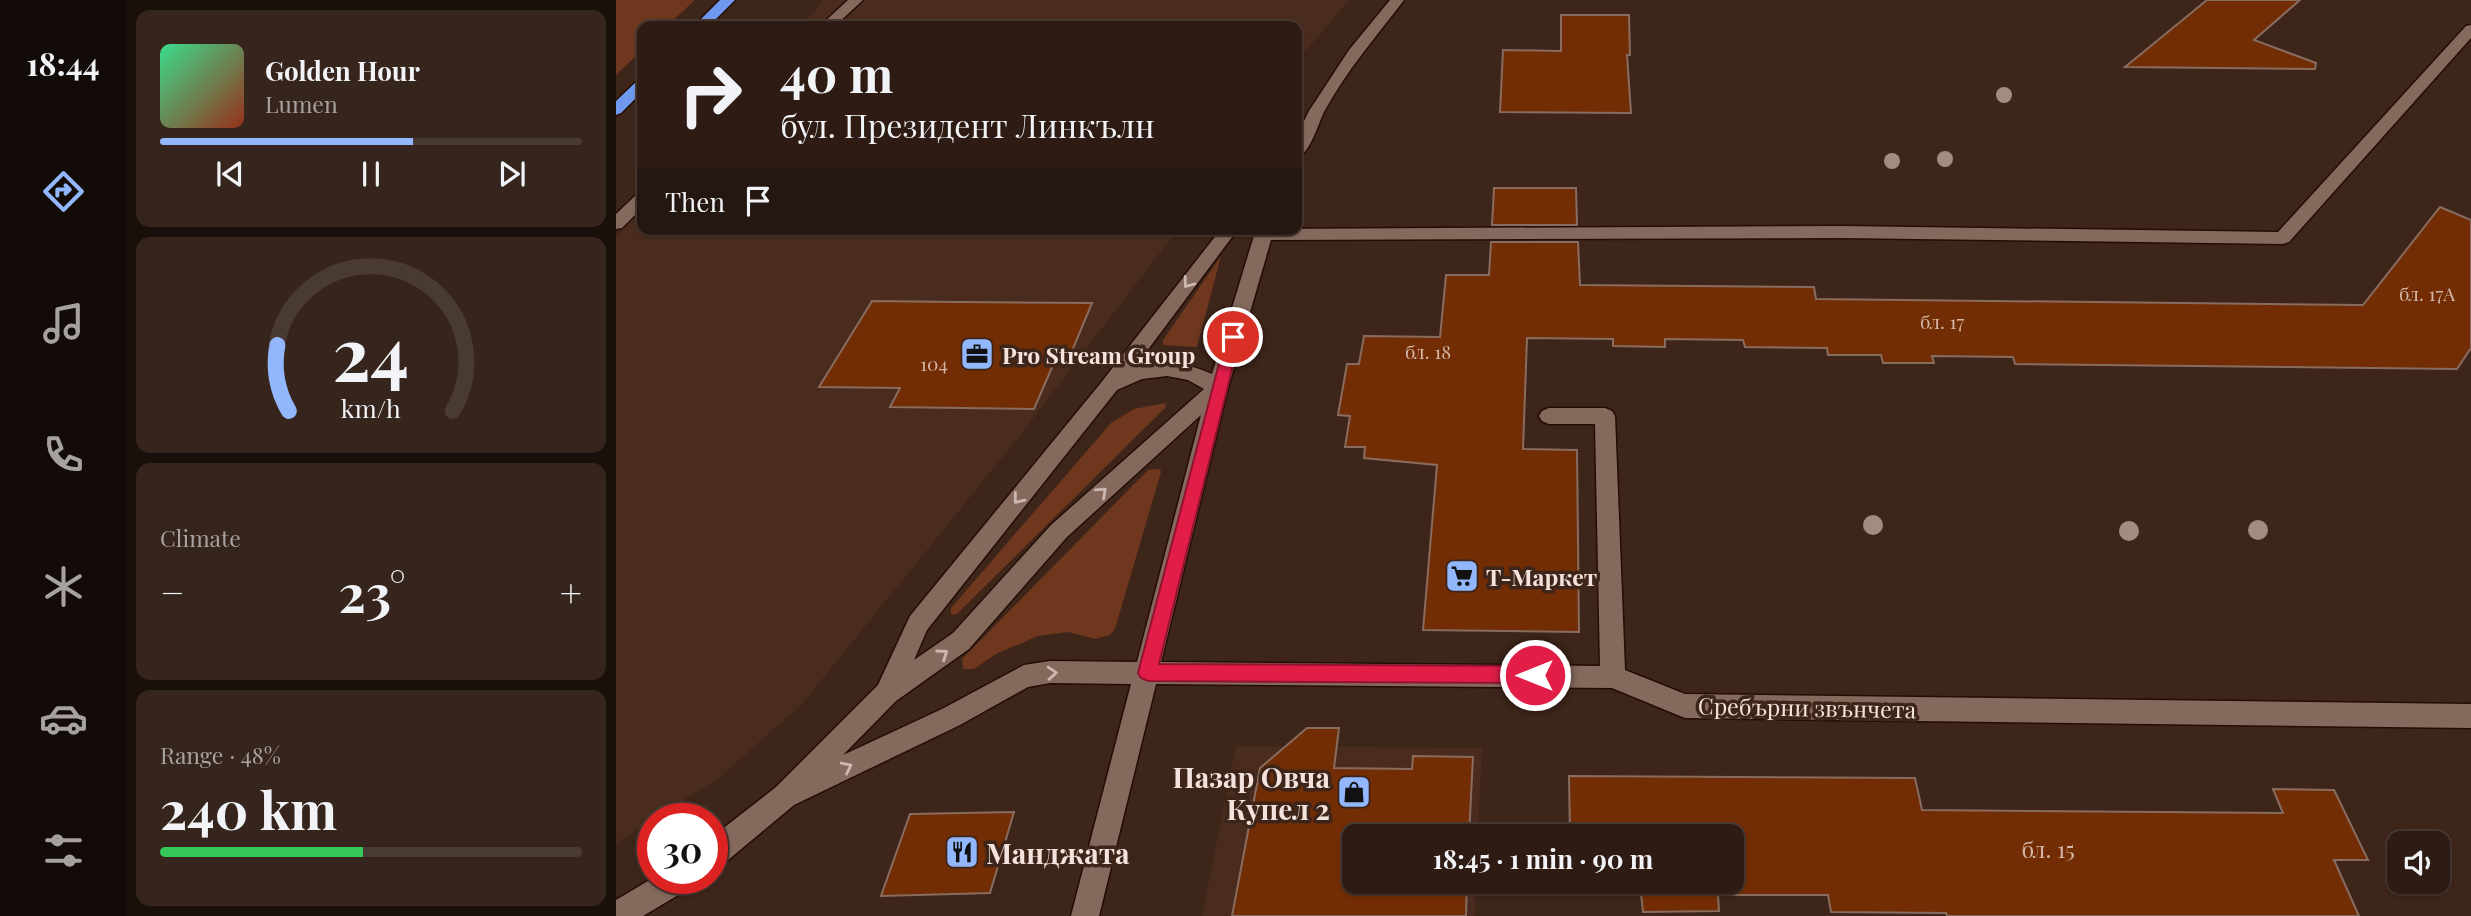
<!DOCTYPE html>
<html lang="en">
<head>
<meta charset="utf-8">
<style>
	:root { --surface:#2e1c14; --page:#36251d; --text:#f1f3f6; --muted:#a7a1a0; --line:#493a34; --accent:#93b7fd }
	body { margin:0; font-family:"Playfair Display",serif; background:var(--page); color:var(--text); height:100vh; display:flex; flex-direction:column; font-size:26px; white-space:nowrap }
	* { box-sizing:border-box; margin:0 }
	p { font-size:23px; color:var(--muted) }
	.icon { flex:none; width:38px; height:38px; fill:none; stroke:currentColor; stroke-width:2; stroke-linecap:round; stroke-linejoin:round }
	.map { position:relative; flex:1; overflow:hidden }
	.panel { display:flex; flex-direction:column; gap:10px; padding:10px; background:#190f0b; width:490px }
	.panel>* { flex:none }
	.hud { position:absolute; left:21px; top:21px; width:665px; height:214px; border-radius:14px; box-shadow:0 2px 5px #0004,0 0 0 2px var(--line); background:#2e1c14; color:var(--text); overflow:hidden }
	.fabs { position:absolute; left:1771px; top:831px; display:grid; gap:14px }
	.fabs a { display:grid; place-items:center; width:63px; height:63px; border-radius:14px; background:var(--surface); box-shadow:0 2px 5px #0004,0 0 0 2px var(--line); font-size:35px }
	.speed { position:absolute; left:21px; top:803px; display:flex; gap:14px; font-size:35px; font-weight:700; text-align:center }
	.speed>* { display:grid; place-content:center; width:91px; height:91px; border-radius:50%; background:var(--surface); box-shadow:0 2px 5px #0004,0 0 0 2px var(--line); line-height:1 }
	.speed .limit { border:10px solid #d22; background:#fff; color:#111 }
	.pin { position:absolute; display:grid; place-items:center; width:60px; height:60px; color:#fff; margin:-30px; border:4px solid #fff; border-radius:50%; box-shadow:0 2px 7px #0007 }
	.me { position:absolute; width:77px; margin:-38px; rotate:270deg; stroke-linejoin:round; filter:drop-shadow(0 0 5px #0008) }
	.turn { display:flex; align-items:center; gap:24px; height:147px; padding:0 28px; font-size:32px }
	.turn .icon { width:91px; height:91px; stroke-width:2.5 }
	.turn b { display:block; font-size:49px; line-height:60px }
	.then { display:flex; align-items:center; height:66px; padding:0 28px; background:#0003; gap:14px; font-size:26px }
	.big { font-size:52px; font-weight:700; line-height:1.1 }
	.panel .tile { flex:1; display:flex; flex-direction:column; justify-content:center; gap:10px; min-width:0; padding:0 24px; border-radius:14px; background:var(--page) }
	.panel .dial { align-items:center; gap:0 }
	.dial svg { height:182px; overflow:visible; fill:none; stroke:var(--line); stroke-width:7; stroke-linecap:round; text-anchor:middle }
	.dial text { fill:var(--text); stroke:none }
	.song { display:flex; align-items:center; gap:21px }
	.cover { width:84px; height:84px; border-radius:10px; background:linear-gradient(135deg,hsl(150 70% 55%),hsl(10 70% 35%)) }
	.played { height:7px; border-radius:4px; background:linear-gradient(90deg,var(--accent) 60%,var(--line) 60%) }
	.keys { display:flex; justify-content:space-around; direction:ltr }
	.heat { display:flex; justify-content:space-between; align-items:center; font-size:38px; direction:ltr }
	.charge { height:10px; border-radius:5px; background:linear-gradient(90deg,#34c759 48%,var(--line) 0) }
	.trip { position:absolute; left:726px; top:824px; width:402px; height:70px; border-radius:14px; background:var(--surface); box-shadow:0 2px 5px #0004,0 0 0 2px var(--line); font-weight:700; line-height:70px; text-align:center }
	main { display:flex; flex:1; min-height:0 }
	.tab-bar { display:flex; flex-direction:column; width:126px; justify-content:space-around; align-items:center; background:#120b08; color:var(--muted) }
	.tab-bar .icon { width:49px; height:49px }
	.tab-bar .on { color:var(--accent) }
	.tab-bar b { font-size:32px; color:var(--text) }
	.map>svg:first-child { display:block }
	.built { fill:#4a2c1e }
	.green { fill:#6e371e }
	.building { fill:#722d04; stroke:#886c60; stroke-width:2 }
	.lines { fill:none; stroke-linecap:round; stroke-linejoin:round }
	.minor-casing { stroke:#230d05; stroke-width:3 }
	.highway-casing { stroke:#230d05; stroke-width:3 }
	.minor { fill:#85695d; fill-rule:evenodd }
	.highway { fill:#6f99ee; fill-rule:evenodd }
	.tree { fill:#a28b81 }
	.oneway { stroke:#ccb8b0 }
	.route { fill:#e11d48; stroke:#92132f; stroke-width:2 }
	.labels { text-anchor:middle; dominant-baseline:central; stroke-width:7; stroke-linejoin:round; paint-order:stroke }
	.number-label { font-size:19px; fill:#d3b6a6 }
	.poi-label { font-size:23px; font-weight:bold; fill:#f3e3dc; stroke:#3d251a; text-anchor:start }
	.street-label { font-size:23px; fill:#f3e3dc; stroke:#3d251a }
	.near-number-label { font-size:23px; fill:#d3b6a6 }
	.near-poi-label { font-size:28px; font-weight:bold; fill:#f3e3dc; stroke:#3d251a; text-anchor:end }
</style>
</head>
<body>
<main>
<nav class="tab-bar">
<b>18:44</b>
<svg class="icon on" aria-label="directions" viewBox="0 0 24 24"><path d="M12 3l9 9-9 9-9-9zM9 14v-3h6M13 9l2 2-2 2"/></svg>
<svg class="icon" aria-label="music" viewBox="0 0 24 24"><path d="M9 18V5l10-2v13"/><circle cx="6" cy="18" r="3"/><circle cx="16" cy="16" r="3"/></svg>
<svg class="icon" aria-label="phone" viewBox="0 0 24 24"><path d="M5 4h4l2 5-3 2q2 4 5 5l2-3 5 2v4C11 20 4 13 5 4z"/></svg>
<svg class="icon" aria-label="climate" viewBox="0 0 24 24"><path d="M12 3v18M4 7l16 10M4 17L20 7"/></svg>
<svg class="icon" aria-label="car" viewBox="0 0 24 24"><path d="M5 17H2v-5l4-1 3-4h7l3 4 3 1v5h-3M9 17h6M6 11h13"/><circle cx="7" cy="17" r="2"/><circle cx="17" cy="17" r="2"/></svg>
<svg class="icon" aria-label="filters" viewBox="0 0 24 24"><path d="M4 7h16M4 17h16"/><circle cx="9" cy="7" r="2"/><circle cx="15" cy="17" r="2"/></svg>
</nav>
<section class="panel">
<div class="tile">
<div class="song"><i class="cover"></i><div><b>Golden Hour</b><p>Lumen</p></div></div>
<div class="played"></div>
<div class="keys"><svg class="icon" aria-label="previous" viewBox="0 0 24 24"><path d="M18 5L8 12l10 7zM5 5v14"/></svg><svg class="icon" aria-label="pause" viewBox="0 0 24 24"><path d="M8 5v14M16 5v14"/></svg><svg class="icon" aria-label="next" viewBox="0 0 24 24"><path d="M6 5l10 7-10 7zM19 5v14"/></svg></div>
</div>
<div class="tile dial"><svg viewBox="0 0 100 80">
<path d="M14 69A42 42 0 1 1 86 69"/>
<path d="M14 69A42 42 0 0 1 9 40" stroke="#93b7fd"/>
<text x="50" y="56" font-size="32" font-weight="700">24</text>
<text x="50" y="72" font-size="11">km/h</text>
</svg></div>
<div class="tile"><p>Climate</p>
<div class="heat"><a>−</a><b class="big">23°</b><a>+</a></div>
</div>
<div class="tile"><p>Range · 48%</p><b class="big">240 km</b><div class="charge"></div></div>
</section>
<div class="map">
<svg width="1855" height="916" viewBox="0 0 1855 916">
	<rect width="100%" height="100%" fill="#3d251a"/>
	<path class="built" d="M208,0h525l-52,61v-35h-496z
		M26,207v22h536l-160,209 -216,266 -82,73 -104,66v-606z
		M620,746l246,2 -4,88h-124v46h122l-1,34h-273z"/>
	<path class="green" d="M0,0h79l-28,26h-25v24l-26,25z
		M605,256l-24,91 -34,-2v-5z
		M549,403l1,4 -206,204 -5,4 -4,-1v-6l160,-185 23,-14z
		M544,469l1,3 -46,157 -5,6 -15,4 -27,-7 -30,4 -42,18 -22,15h-11l-1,-10 186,-189z"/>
	<path class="building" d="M1591,0h93l-46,40 62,23 -1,6 -190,-2z
		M945,15h68l1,40h-3l4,58 -131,-1 3,-62 58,1z
		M878,188h82l1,37h-85z
		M1824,207l31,13v128l-14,21 -442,-5 -2,-7 -81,-1 2,7h-51l-2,-8h-53l-1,-7 -82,-1 -2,-7 -78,-1v8l-52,-1v-7l-86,-1 -4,111 54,1 2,182 -156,-2 14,-165 -73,-7 1,-11h-20l5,-31 -12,-1 9,-51h12l5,-28 76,1 6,-62h43l2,-33h87l2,43 234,2 2,12 547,6z
		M256,301l88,1 132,1 -20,48h-13l-25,58 -144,-2 10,-19 -81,-1z
		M691,728h32l-5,40 78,1 1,-13 60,1 -4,79h-115v46h113l-1,34h-234l28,-148z
		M953,776l346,2 7,32 361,3 -10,-24 61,1 34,70h-34l25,56h-412l-1,-3 -115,-1 -3,-17h-110l1,16 -76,1 -2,-18h-71v-12h162v-46h-162z
		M398,812l-24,81 -109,3 29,-82z"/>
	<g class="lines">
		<defs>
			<path id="minor" d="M232,0h15l-28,26h-15z
				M774,0h14c-28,37 -58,71 -80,112 -6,12 -14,42 -27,45v-22l12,-24 40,-61z
				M1855,25v13l-182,204 -6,2 -441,-6 -571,2 -43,148 -67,274 439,4 -5,-242h-46l-7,-3 -3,-5 3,-5 7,-3h56l7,3 3,5 10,254 60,24 786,10v24l-786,-10 -73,-30 -456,-4 -57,232h-28l60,-232 -81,-1 -22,4 -68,38 -166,80 -72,60 -10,4v-32l64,-50 102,-102 32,-69 190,-232 121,-155h17l-103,138c27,-8 52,-4 77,7l44,-145 586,-3 436,6 188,-206zM551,376l21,4 16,9 -153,136 -98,108 -39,27 13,-30 190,-240 25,-11zM585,415l-64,247 -87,-1 -26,4 -82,44 -99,46 53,-54 73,-52 98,-112z
				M26,194v14l-20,20 -6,1v-15l20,-19z
				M37,878h41l-4,10 -47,28h-27v-16z"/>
			<path id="highway" d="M104,0h15l-26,26h-15z
				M26,80v12l-21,21 -5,2v-14l21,-20z"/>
		</defs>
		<use href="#minor" class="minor-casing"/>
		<use href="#highway" class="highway-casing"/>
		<use href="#minor" class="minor"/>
		<use href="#highway" class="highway"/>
	</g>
	<g class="tree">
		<circle cx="1388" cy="95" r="8"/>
		<circle cx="1329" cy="159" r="8"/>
		<circle cx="1276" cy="161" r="8"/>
		<circle cx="1257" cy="525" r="10"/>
		<circle cx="1642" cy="530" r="10"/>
		<circle cx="1513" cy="531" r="10"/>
	</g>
	<defs><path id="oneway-chevron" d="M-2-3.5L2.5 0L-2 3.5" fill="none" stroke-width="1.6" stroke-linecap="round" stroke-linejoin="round" transform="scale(1.75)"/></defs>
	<g class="oneway">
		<use href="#oneway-chevron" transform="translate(572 283) rotate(127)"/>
		<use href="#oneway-chevron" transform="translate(486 492) rotate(-42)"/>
		<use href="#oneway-chevron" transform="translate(402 499) rotate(129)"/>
		<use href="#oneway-chevron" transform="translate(327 654) rotate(-35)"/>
		<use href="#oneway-chevron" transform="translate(436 673) rotate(-4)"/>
		<use href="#oneway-chevron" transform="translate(231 767) rotate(-26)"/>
	</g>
	<path class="route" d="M617,332l7,5 -81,327 376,2 6,3 3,6 -3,6 -6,2 -387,-2 -7,-3 -3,-5 88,-336z"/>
	<defs>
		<symbol id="office-square" viewBox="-11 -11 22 22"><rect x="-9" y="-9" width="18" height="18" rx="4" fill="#93b7fd" stroke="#3d251a"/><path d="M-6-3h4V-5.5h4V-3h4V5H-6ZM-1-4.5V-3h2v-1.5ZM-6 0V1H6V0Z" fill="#111"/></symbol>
		<symbol id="supermarket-square" viewBox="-11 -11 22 22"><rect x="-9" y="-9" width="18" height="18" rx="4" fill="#93b7fd" stroke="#3d251a"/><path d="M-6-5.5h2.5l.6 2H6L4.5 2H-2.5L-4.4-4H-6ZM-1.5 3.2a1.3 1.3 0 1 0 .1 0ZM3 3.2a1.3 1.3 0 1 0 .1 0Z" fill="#111"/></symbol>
		<symbol id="shop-square" viewBox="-11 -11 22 22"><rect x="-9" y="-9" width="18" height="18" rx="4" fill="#93b7fd" stroke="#3d251a"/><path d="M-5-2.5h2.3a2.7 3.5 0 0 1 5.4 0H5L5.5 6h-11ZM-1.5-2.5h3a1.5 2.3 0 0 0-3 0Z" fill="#111"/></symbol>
		<symbol id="restaurant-square" viewBox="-11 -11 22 22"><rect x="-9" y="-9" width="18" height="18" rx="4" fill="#93b7fd" stroke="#3d251a"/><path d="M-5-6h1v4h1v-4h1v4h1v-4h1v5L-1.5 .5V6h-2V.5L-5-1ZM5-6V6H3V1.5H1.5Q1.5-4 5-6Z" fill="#111"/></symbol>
	</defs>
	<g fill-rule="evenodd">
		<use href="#office-square" x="342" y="335" width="38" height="38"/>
		<use href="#supermarket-square" x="827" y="557" width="38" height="38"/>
		<use href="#shop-square" x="719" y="773" width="38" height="38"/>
		<use href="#restaurant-square" x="327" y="833" width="38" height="38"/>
	</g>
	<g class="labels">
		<g class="number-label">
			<text x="1811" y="293">бл. 17А</text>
			<text x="1326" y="321">бл. 17</text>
			<text x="812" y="351">бл. 18</text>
			<text x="318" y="363">104</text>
		</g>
		<g class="poi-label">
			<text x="386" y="354">Pro Stream Group</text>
			<text x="870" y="576">Т-Маркет</text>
		</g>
		<g class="street-label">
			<text transform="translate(1191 707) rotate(1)">Сребърни звънчета</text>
		</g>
		<g class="near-number-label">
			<text x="1432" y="848">бл. 15</text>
		</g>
		<g class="near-poi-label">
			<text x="714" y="776">Пазар Овча<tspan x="714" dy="32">Купел 2</tspan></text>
			<text x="370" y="852" text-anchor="start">Манджата</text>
		</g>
	</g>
</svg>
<div class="fabs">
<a><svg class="icon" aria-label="sound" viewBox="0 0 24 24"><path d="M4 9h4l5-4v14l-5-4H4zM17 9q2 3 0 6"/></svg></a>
</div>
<div class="speed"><div class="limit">30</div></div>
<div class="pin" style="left:617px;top:337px;background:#d93025"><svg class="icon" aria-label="arrive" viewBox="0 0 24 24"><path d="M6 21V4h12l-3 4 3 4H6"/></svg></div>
<svg class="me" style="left:919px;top:675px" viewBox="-20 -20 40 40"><circle r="17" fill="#e11d48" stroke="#fff" stroke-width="3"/><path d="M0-11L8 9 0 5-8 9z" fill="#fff"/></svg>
<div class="trip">18:45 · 1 min · 90 m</div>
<div class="hud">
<div class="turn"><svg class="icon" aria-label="right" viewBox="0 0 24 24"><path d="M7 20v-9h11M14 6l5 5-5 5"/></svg><div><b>40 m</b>бул. Президент Линкълн</div></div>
<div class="then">Then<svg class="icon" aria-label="arrive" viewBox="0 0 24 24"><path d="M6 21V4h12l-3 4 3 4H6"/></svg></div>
</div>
</div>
</main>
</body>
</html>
